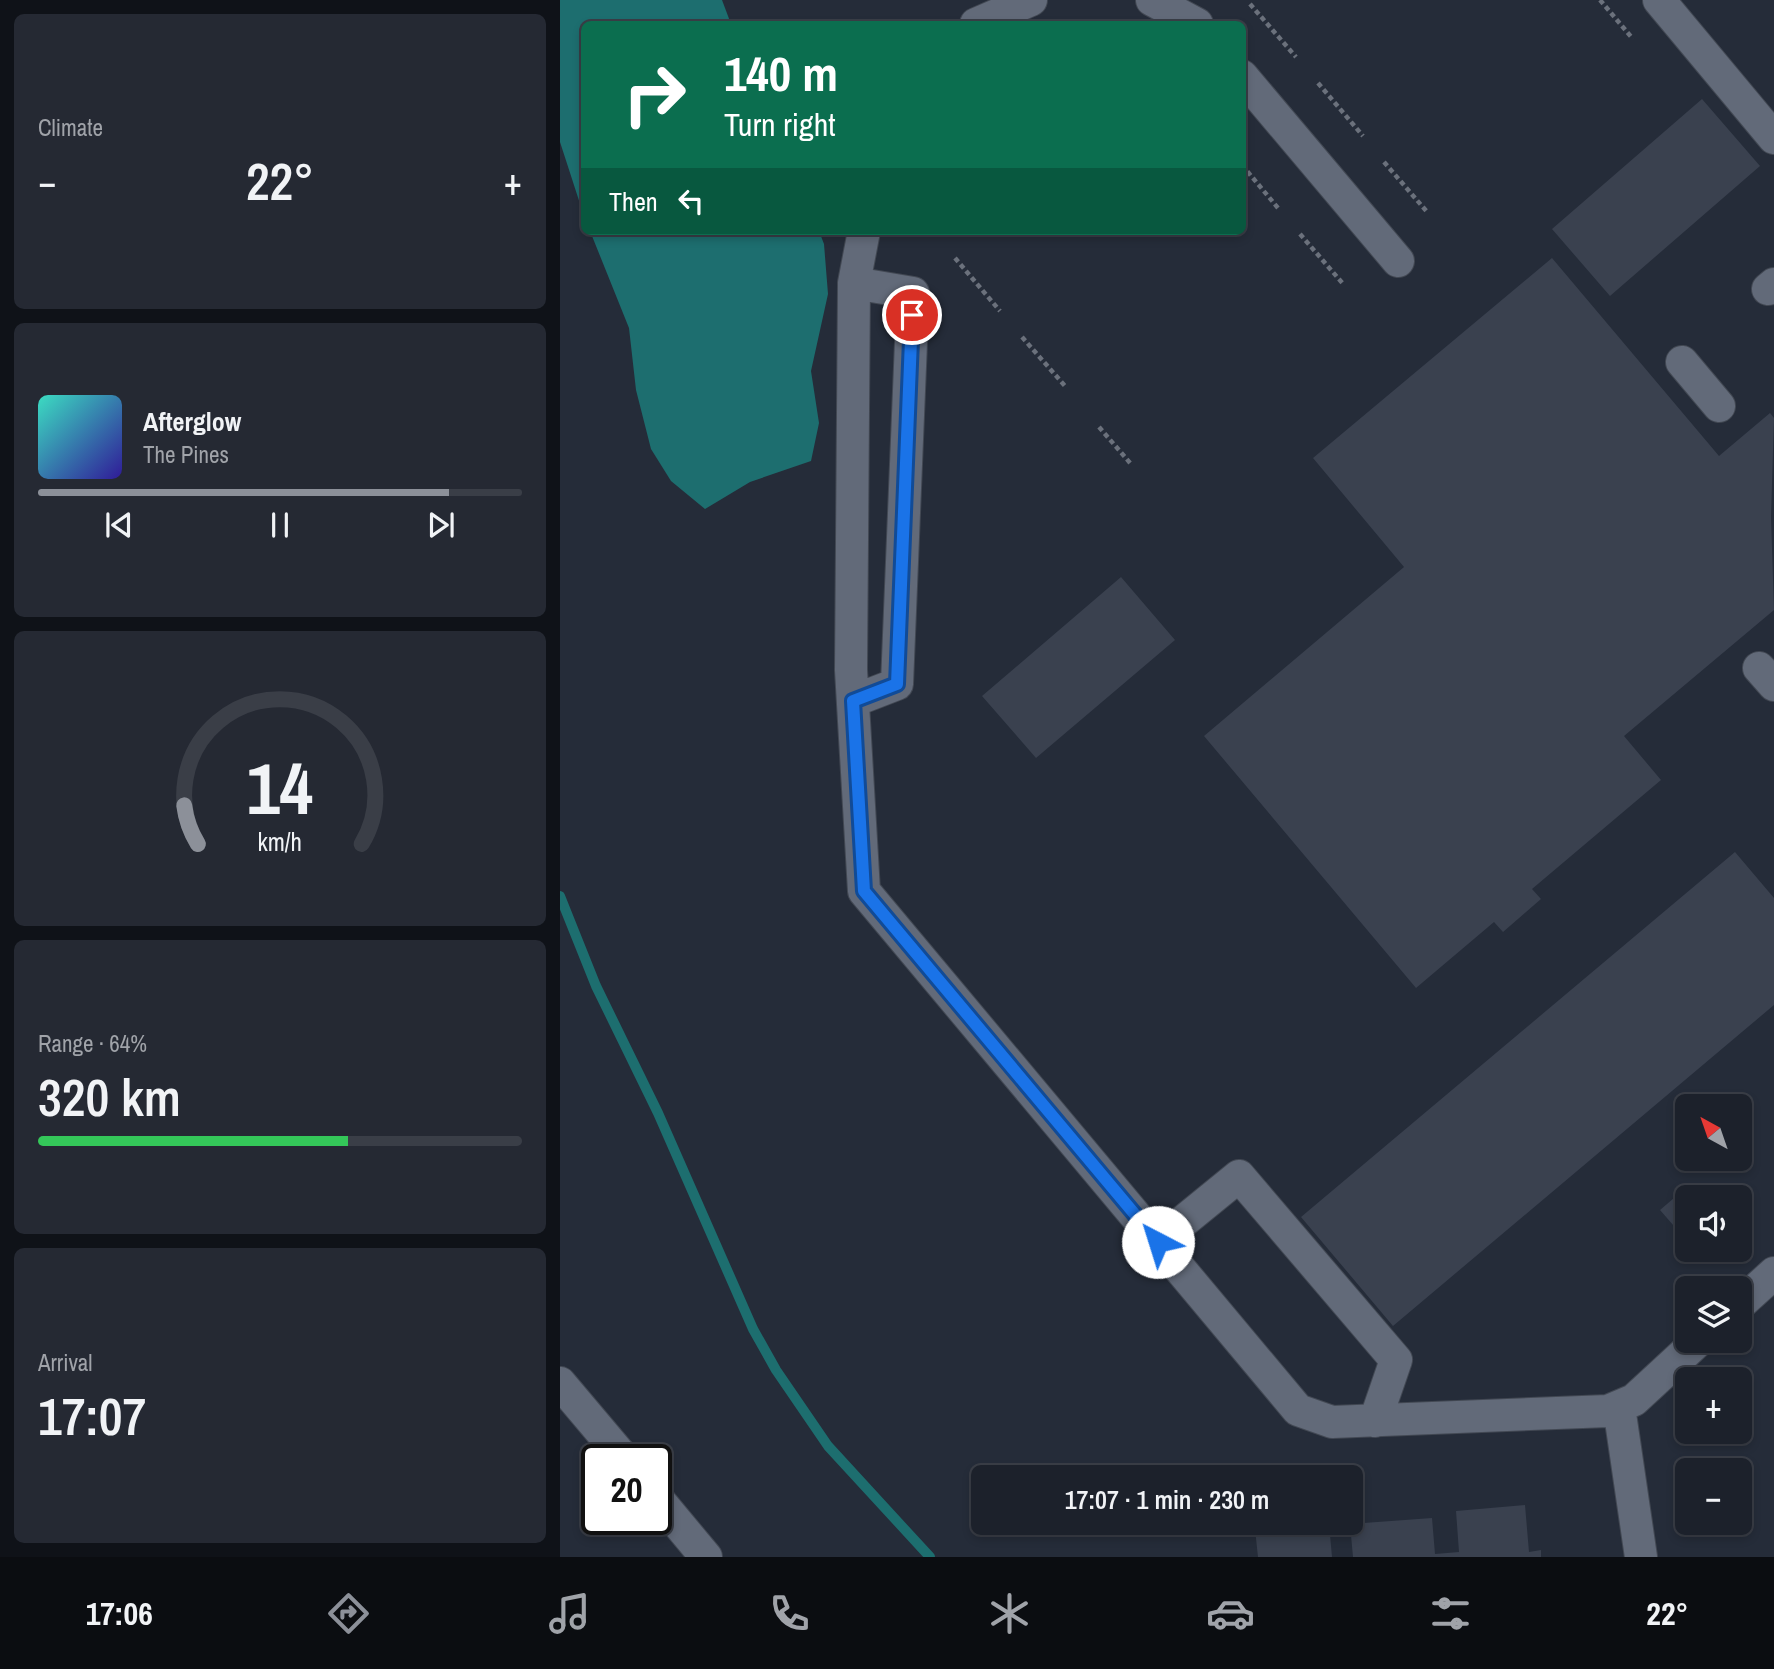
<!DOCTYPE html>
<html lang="en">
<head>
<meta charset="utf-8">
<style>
	:root { --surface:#1c212b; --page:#252933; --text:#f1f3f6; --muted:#a0a3a9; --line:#3a3e47; --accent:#8c9099 }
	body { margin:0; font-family:"Archivo Narrow",sans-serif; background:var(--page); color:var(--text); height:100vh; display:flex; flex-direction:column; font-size:26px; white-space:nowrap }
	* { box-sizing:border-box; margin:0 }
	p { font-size:23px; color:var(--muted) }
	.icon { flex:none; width:38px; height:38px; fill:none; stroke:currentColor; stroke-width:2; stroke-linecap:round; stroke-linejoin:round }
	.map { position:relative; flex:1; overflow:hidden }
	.sheet { display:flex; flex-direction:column; gap:14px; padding:14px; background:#0f1218; width:560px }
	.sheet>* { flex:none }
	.hud { position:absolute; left:21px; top:21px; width:665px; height:214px; border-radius:10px; box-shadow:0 4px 10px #0003,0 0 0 2px var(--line); background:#0b6e4f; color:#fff; overflow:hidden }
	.needle { width:46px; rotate:320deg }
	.controls { position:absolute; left:1115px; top:1094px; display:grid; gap:14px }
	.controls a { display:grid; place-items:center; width:77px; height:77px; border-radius:10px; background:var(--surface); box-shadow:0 4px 10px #0003,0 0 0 2px var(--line); font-size:35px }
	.speed { position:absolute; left:21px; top:1444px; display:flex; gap:14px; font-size:35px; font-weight:700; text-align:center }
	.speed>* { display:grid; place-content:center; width:91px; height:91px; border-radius:50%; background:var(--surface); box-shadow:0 4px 10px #0003,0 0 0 2px var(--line); line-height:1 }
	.speed .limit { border:4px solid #111; border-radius:10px; background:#fff; color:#111 }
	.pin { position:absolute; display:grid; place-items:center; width:60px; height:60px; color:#fff; margin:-30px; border:4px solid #fff; border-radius:50%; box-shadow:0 2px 7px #0007 }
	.me { position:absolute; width:77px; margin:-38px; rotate:320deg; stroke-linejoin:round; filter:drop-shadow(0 0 5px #0008) }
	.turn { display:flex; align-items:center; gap:24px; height:147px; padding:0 28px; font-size:32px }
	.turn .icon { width:91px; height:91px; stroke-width:2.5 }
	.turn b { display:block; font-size:49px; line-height:60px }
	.then { display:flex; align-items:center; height:66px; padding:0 28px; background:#0003; gap:14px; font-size:26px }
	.big { font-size:52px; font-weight:600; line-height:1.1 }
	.sheet .tile { flex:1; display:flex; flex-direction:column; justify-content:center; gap:10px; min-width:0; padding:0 24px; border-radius:10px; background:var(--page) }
	.sheet .dial { align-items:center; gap:0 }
	.dial svg { height:182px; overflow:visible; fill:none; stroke:var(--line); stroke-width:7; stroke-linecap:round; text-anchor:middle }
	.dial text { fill:var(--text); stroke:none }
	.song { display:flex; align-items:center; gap:21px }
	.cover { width:84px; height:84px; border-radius:10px; background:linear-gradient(135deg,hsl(170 70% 55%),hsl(250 70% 35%)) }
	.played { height:7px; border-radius:4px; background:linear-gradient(90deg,var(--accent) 85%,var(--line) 85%) }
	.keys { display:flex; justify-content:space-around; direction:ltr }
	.heat { display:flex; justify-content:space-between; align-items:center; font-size:38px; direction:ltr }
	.charge { height:10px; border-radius:5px; background:linear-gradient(90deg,#34c759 64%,var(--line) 0) }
	.trip { position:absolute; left:411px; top:1465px; width:392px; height:70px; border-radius:10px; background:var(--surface); box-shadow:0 4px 10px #0003,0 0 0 2px var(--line); font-weight:600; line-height:70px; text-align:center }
	.dock { display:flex; height:112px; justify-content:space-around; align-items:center; background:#0b0d11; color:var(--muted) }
	.dock .icon { width:49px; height:49px }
	.dock .current { color:var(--accent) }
	.dock b { font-size:32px; color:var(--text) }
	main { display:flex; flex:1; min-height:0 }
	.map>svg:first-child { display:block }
	.water { fill:#1d6e6f }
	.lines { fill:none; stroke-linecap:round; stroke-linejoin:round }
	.stream { stroke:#1d6e6f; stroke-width:10 }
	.building { fill:#3a414f }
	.minor-casing { stroke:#424853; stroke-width:34 }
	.path { stroke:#6b717c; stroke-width:4.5; stroke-dasharray:5 3.5; stroke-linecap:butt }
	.minor { stroke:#626a79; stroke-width:32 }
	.route-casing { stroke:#114b97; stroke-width:18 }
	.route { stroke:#1a73e8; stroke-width:12 }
</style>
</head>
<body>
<main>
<section class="sheet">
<div class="tile"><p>Climate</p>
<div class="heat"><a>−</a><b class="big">22°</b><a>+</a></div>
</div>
<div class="tile">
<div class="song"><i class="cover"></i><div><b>Afterglow</b><p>The Pines</p></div></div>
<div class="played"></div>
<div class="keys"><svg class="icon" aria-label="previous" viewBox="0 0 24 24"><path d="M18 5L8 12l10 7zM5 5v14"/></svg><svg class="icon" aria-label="pause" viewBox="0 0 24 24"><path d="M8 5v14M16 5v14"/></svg><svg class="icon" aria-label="next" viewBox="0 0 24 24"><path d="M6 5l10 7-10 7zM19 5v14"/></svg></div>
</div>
<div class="tile dial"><svg viewBox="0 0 100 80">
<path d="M14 69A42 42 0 1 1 86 69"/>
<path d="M14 69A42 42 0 0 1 8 52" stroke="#8c9099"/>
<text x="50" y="56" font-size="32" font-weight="700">14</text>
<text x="50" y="72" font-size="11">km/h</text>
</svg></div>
<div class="tile"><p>Range · 64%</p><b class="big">320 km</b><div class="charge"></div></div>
<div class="tile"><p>Arrival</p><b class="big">17:07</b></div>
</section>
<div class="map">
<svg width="1214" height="1557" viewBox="0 0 1214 1557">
	<rect width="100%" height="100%" fill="#252c39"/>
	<path class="water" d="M0,0h162l9,24h-147v192l-24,-74z
		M30,231h229l5,13 4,50 -17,77 8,52 -8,38 -61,21 -45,27 -34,-28 -20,-32 -15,-59 -7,-62z"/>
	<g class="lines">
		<path class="stream" d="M0,896l36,90 62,127 95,216 23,41 52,76 102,111"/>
	</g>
	<path class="building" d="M1142,99l58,67 -150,130 -58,-67z
		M992,258l167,198 51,-43 4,5 -3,99 3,93 -150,126 37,44 -129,109 9,10 -38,33 -9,-10 -78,66 -212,-252 200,-169 -91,-109z
		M561,577l54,63 -139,118 -54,-62z
		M1175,852l39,46v107l-381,321 -92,-109z
		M1128,1186l10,11h-11v44l-27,-31z
		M965,1505l4,47 12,-2v7h-188l-3,-33 82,-6 3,36 24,-2 -3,-41z
		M769,1523l3,34h-74l-3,-28z"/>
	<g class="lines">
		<defs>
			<path id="minor" d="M592,0l45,24
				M1099,0l115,138
				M416,24l55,-24
				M682,76l156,185
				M304,231l-10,52 -3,387 13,221 434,519 34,12 276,-11 26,-11 65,-60
				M1208,289l6,-5
				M1122,362l37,44
				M1199,668l15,17
				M293,701l44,-17 16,-391 -59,-10
				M598,1242l81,-66 157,184 -21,61
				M1180,1304l34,-31
				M0,1383l65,77
				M1059,1407l22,150
				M96,1497l50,60"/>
		</defs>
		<use href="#minor" class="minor-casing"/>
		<path class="path" d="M1040,0l33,39
			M690,4l46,53
			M758,83l45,53
			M824,162l44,51
			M682,165l36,43
			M740,234l44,51
			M395,258l45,53
			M462,337l43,49
			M539,427l32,37"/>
		<use href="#minor" class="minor"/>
	</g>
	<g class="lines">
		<defs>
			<path id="route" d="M352,315l-15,369 -44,17 11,190 294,351"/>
		</defs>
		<use href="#route" class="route-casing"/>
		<use href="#route" class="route"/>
	</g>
</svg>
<div class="controls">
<a><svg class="needle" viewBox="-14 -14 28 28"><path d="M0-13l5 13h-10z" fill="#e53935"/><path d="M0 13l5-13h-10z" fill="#a0a3a9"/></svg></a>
<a><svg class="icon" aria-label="sound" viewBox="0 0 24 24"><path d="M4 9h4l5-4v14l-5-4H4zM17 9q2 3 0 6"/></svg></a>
<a><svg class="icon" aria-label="layers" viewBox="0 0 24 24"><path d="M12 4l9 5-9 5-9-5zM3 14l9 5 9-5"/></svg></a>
<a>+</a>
<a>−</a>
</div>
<div class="speed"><div class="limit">20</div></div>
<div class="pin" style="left:352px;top:315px;background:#d93025"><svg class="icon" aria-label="arrive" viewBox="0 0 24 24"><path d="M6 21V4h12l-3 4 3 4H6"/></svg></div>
<svg class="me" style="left:598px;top:1242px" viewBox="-20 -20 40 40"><circle r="19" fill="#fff"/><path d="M0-13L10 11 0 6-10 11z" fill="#1a73e8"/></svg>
<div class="trip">17:07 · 1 min · 230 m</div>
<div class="hud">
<div class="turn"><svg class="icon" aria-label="right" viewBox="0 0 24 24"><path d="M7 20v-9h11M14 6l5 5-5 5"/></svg><div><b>140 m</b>Turn right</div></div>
<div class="then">Then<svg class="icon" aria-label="left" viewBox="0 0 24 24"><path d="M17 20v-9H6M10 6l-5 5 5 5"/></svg></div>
</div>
</div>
</main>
<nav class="dock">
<b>17:06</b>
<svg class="icon current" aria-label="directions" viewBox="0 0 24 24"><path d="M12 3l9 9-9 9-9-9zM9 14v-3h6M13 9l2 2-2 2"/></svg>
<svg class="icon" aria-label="music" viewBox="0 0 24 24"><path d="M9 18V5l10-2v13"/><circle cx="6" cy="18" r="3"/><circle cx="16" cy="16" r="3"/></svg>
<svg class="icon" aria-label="phone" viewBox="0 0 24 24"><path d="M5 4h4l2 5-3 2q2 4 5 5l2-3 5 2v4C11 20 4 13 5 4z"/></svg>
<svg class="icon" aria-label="climate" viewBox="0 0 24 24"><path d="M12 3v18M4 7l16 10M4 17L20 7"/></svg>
<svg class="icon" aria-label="car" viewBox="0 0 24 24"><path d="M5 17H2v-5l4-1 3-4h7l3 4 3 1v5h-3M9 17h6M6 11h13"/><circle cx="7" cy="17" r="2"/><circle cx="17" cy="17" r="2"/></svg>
<svg class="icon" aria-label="filters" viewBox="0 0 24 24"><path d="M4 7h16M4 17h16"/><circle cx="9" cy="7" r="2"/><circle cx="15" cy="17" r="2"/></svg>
<b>22°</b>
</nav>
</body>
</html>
